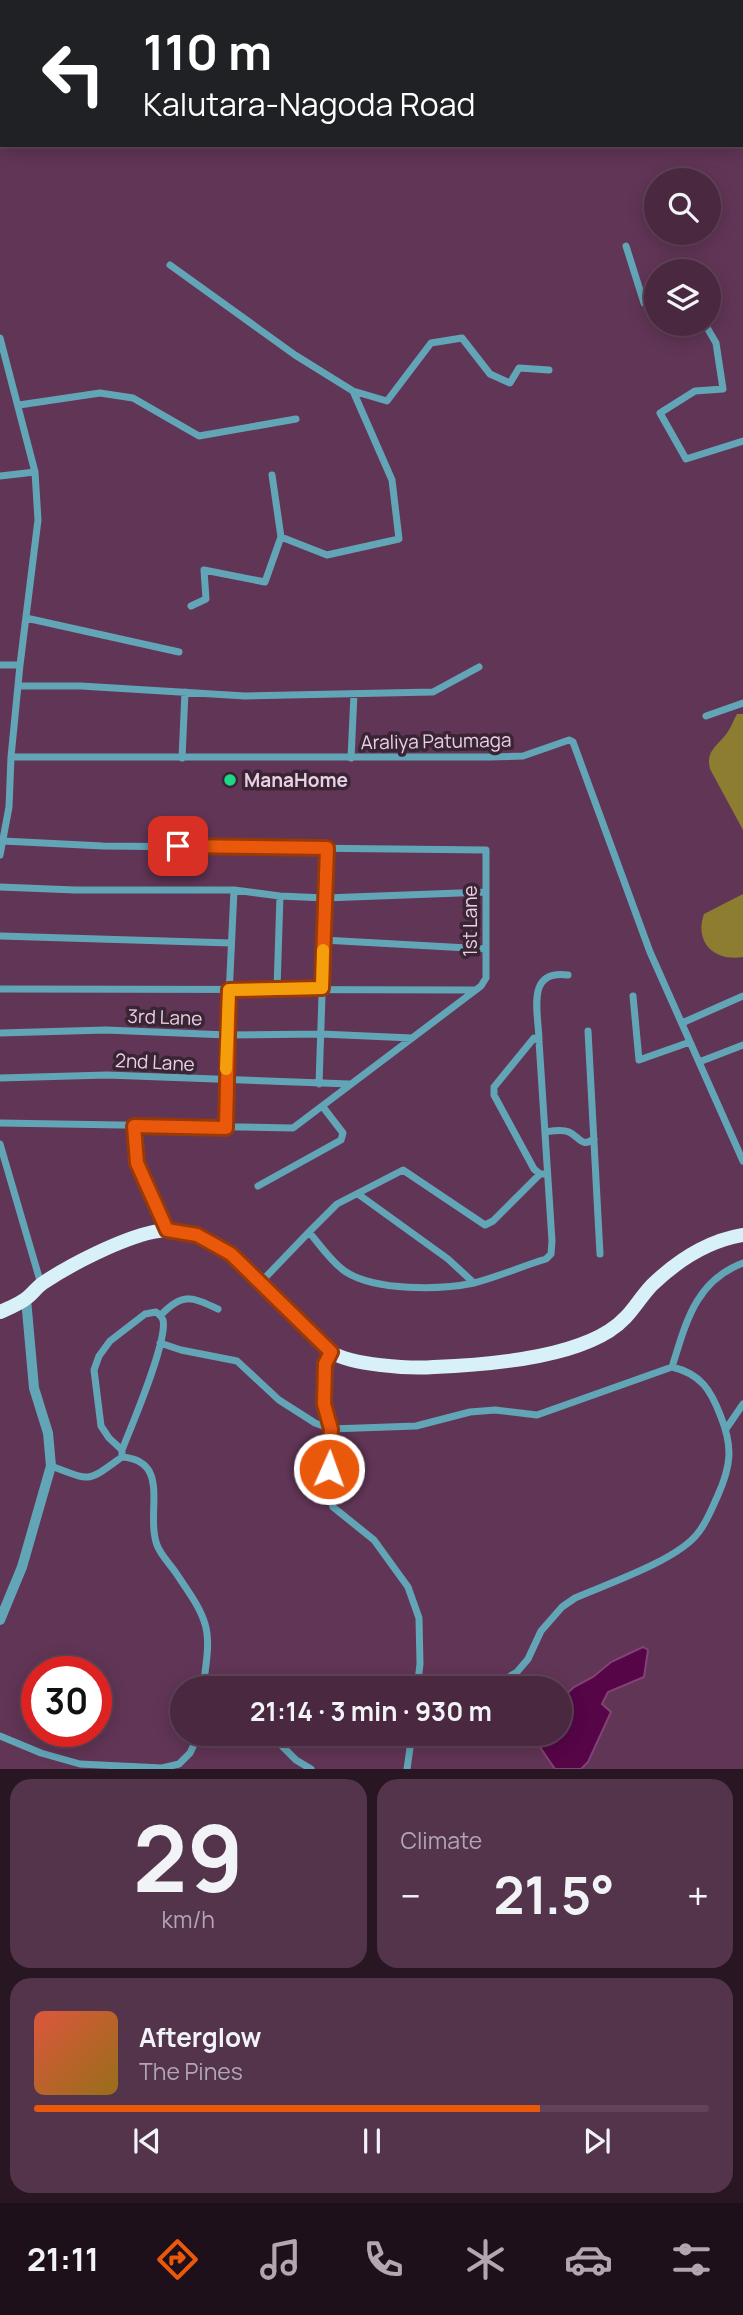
<!DOCTYPE html>
<html lang="en">
<head>
<meta charset="utf-8">
<style>
	:root { --surface:#492840; --page:#53344b; --text:#f1f3f6; --muted:#b1a6b1; --line:#614459; --accent:#ea580c }
	body { margin:0; font-family:Manrope,sans-serif; background:var(--page); color:var(--text); height:100vh; display:flex; flex-direction:column; font-size:26px; white-space:nowrap }
	* { box-sizing:border-box; margin:0 }
	p { font-size:23px; color:var(--muted) }
	.icon { flex:none; width:38px; height:38px; fill:none; stroke:currentColor; stroke-width:2; stroke-linecap:round; stroke-linejoin:round }
	.map { position:relative; height:1769px; overflow:hidden }
	.side { display:flex; flex-direction:column; gap:10px; padding:10px; background:#281623; flex:1 }
	.side>* { flex:none }
	.guide { position:absolute; left:0px; top:0px; width:744px; height:147px; box-shadow:0 4px 18px #0003,0 0 0 2px var(--line); background:#202124; color:#fff; overflow:hidden }
	.controls { position:absolute; left:644px; top:168px; display:grid; gap:14px }
	.controls a { display:grid; place-items:center; width:77px; height:77px; border-radius:50%; background:var(--surface); box-shadow:0 4px 18px #0003,0 0 0 2px var(--line); font-size:35px }
	.speed { position:absolute; left:21px; top:1656px; display:flex; gap:14px; font-size:35px; font-weight:700; text-align:center }
	.speed>* { display:grid; place-content:center; width:91px; height:91px; border-radius:50%; background:var(--surface); box-shadow:0 4px 18px #0003,0 0 0 2px var(--line); line-height:1 }
	.speed .limit { border:10px solid #d22; background:#fff; color:#111 }
	.pin { position:absolute; display:grid; place-items:center; width:60px; height:60px; color:#fff; margin:-30px; border-radius:14px; box-shadow:0 4px 10px #0006 }
	.me { position:absolute; width:77px; margin:-38px; rotate:2deg; stroke-linejoin:round; filter:drop-shadow(0 0 5px #0008) }
	.turn { display:flex; align-items:center; gap:24px; height:147px; padding:0 28px; font-size:32px }
	.turn .icon { width:91px; height:91px; stroke-width:2.5 }
	.turn b { display:block; font-size:49px; line-height:60px }
	.big { font-size:52px; font-weight:700; line-height:1.1 }
	.side .card { flex:1; display:flex; flex-direction:column; justify-content:center; gap:10px; min-width:0; padding:0 24px; border-radius:21px; background:var(--page) }
	.side .dial { align-items:center; gap:0 }
	.dial b { font-size:91px; line-height:1 }
	.song { display:flex; align-items:center; gap:21px }
	.cover { width:84px; height:84px; border-radius:10px; background:linear-gradient(135deg,hsl(10 70% 55%),hsl(40 70% 35%)) }
	.played { height:7px; border-radius:4px; background:linear-gradient(90deg,var(--accent) 75%,var(--line) 75%) }
	.keys { display:flex; justify-content:space-around; direction:ltr }
	.heat { display:flex; justify-content:space-between; align-items:center; font-size:38px; direction:ltr }
	.side .tiles { flex:1; display:grid; gap:10px; grid-template-columns:1fr 1fr }
	.card:last-child { grid-column:span 2 }
	.trip { position:absolute; left:170px; top:1676px; width:402px; height:70px; border-radius:35px; background:var(--surface); box-shadow:0 4px 18px #0003,0 0 0 2px var(--line); font-weight:700; line-height:70px; text-align:center }
	.menu { display:flex; height:112px; justify-content:space-around; align-items:center; background:#1d101a; color:var(--muted) }
	.menu .icon { width:49px; height:49px }
	.menu .current { color:var(--accent) }
	.menu b { font-size:32px; color:var(--text) }
	.map>svg:first-child { display:block }
	.forest { fill:#8d7d31 }
	.water { fill:#560547; stroke:#834276; stroke-width:2 }
	.lines { fill:none; stroke-linecap:round; stroke-linejoin:round }
	.minor { stroke:#62a5b7; stroke-width:7 }
	.tertiary { stroke:#62a5b7; stroke-width:10 }
	.primary { stroke:#d8f1f8; stroke-width:14 }
	.route-casing { stroke:#983908; stroke-width:18 }
	.route { stroke:#ea580c; stroke-width:12 }
	.slow { stroke:#f59e0b; stroke-width:12 }
	.poi-dot { fill:#1cd988; stroke:#3a2534; stroke-width:2.5 }
	.labels { text-anchor:middle; dominant-baseline:central; stroke-width:7; stroke-linejoin:round; paint-order:stroke }
	.street-label { font-size:19px; fill:#ebd0e3; stroke:#3a2534 }
	.poi-label { font-size:19px; font-weight:bold; fill:#ebd0e3; stroke:#3a2534; text-anchor:start }
</style>
</head>
<body>
<div class="map">
<svg width="743" height="1769" viewBox="0 0 743 1769">
	<rect width="100%" height="100%" fill="#613556"/>
	<path class="forest" d="M737,714h6v116l-33,-61c-5,-20 10,-24 19,-39 3,-5 5,-11 8,-16z
		M743,894v63c-29,5 -49,-15 -39,-43z"/>
	<path class="water" d="M643,1647l5,3 -4,27 -36,15 -6,12 9,8 -23,50 -7,7h-26l-24,-35h29v-34l14,-13 19,-10 18,-15z"/>
	<g class="lines">
		<path class="minor" d="M719,0l1,2
			M742,23l1,1
			M626,246l18,57 12,-5
			M170,265l125,90 58,36 39,89 7,59 -72,16 -46,-18 -9,-62
			M705,324l11,19 7,46 -28,2 -35,22 26,46 57,-18
			M0,338l35,134 3,48 -18,145 -9,92 -2,50 -9,48
			M353,391l34,10 44,-58 31,-5 28,36 20,9 9,-15 30,2
			M19,405l81,-12 33,5 66,38 97,-17
			M0,476l35,-4
			M191,606l15,-7 -2,-29 61,12 16,-45
			M26,618l153,34
			M0,665h20
			M18,686h63l164,10 188,-4 46,-25
			M706,716l37,-13
			M11,757h478l34,-1 46,-16 4,2 77,210 93,209
			M182,758l3,-66
			M351,758l3,-64
			M0,887l75,3h159l46,6 45,2 161,-6
			M0,936l231,7
			M323,940l163,9
			M0,989l475,1
			M277,989l3,-93
			M633,996l6,64 51,-18
			M682,1023l61,-27
			M588,1031l12,223
			M0,1033l106,-3 121,5 94,-1 91,4
			M539,1039c-1,-28 -13,-70 29,-64
			M699,1062l44,-17
			M0,1078l107,-3 243,9
			M319,1084l8,-236
			M0,1123l293,5 188,-142 5,-8v-128l-383,-4 -100,-5
			M134,1126l3,37 30,67
			M226,1128l-1,-47 9,-191
			M545,1132c7,-1 17,-3 24,0 11,5 12,16 25,7
			M0,1144l41,140
			M258,1186l83,-46 2,-7 -20,-26
			M358,1194l90,65 26,24
			M309,1232l28,-28 66,-34 82,55 8,-4 47,-47
			M260,1283l49,-51c11,13 23,31 37,40 30,19 94,18 128,11 24,-6 48,-17 72,-24l5,-5 1,-13 -13,-200 -5,-3 -40,49v8l40,74 6,5h7
			M161,1315c21,-23 31,-18 57,-6
			M160,1343l21,7 56,11 42,39 36,23 16,6 85,-3 54,-14 25,-2 42,5 135,-48c29,7 39,23 49,50 12,30 10,49 -3,78 -6,13 -11,27 -20,38 -20,27 -91,51 -123,65l-13,9 -21,24 -13,28 -11,13 -28,17
			M330,1352l-5,12v40l6,25 -3,61 5,17 41,33 34,47 11,31 1,46 -3,25
			M672,1367c14,-44 23,-86 71,-104
			M726,1429l17,-25
			M122,1450c9,-23 46,-109 41,-130 -2,-5 -3,-5 -7,-8l-11,2 -35,27 -11,15 -5,14 7,56 8,12 13,12v7
			M51,1466c41,15 35,17 71,-9 50,4 23,55 35,88 4,11 15,21 21,31 10,15 22,31 27,48 6,20 0,44 -2,65
			M270,1734l26,26 15,9
			M0,1736l41,17 39,11 82,4 17,-4 11,-11 9,-19
			M407,1769l5,-35"/>
		<path class="tertiary" d="M0,1620l22,-53 29,-101 -3,-33 -14,-45 -8,-89"/>
		<path class="primary" d="M0,1312c9,-4 20,-8 28,-15 5,-4 9,-10 15,-14 28,-19 78,-44 110,-51 60,-14 117,61 155,98 7,6 14,16 23,22 20,13 79,17 103,15 52,-2 131,-8 175,-36 21,-13 27,-29 43,-46 26,-25 55,-44 91,-50"/>
	</g>
	<g class="lines">
		<defs>
			<path id="route" d="M178,846l149,2 -5,140 -93,2 -3,138 -92,-2 3,37 30,67 30,5 34,19 100,98 -6,12 -1,40 7,25 -2,40"/>
		</defs>
		<use href="#route" class="route-casing"/>
		<use href="#route" class="route"/>
		<path class="slow" d="M226,1069l3,-79 93,-2 1,-38"/>
	</g>
	<circle class="poi-dot" cx="230" cy="780" r="7"/>
	<g class="labels">
		<g class="street-label">
			<text transform="translate(436 741) rotate(-1)">Araliya Patumaga</text>
			<text transform="translate(470 921) rotate(-90)">1st Lane</text>
			<text transform="translate(165 1017) rotate(2)">3rd Lane</text>
			<text transform="translate(155 1062) rotate(3)">2nd Lane</text>
		</g>
		<g class="poi-label">
			<text x="244" y="780">ManaHome</text>
		</g>
	</g>
</svg>
<div class="controls">
<a><svg class="icon" aria-label="search" viewBox="0 0 24 24"><circle cx="10" cy="10" r="6"/><path d="M15 15l6 6"/></svg></a>
<a><svg class="icon" aria-label="layers" viewBox="0 0 24 24"><path d="M12 4l9 5-9 5-9-5zM3 14l9 5 9-5"/></svg></a>
</div>
<div class="speed"><div class="limit">30</div></div>
<div class="pin" style="left:178px;top:846px;background:#d93025"><svg class="icon" aria-label="arrive" viewBox="0 0 24 24"><path d="M6 21V4h12l-3 4 3 4H6"/></svg></div>
<svg class="me" style="left:329px;top:1469px" viewBox="-20 -20 40 40"><circle r="17" fill="#ea580c" stroke="#fff" stroke-width="3"/><path d="M0-11L8 9 0 5-8 9z" fill="#fff"/></svg>
<div class="trip">21:14 · 3 min · 930 m</div>
<div class="guide">
<div class="turn"><svg class="icon" aria-label="left" viewBox="0 0 24 24"><path d="M17 20v-9H6M10 6l-5 5 5 5"/></svg><div><b>110 m</b>Kalutara-Nagoda Road</div></div>
</div>
</div>
<section class="side">
<div class="tiles">
<div class="card dial"><b>29</b><p>km/h</p></div>
<div class="card"><p>Climate</p>
<div class="heat"><a>−</a><b class="big">21.5°</b><a>+</a></div>
</div>
<div class="card">
<div class="song"><i class="cover"></i><div><b>Afterglow</b><p>The Pines</p></div></div>
<div class="played"></div>
<div class="keys"><svg class="icon" aria-label="previous" viewBox="0 0 24 24"><path d="M18 5L8 12l10 7zM5 5v14"/></svg><svg class="icon" aria-label="pause" viewBox="0 0 24 24"><path d="M8 5v14M16 5v14"/></svg><svg class="icon" aria-label="next" viewBox="0 0 24 24"><path d="M6 5l10 7-10 7zM19 5v14"/></svg></div>
</div>
</div>
</section>
<nav class="menu">
<b>21:11</b>
<svg class="icon current" aria-label="directions" viewBox="0 0 24 24"><path d="M12 3l9 9-9 9-9-9zM9 14v-3h6M13 9l2 2-2 2"/></svg>
<svg class="icon" aria-label="music" viewBox="0 0 24 24"><path d="M9 18V5l10-2v13"/><circle cx="6" cy="18" r="3"/><circle cx="16" cy="16" r="3"/></svg>
<svg class="icon" aria-label="phone" viewBox="0 0 24 24"><path d="M5 4h4l2 5-3 2q2 4 5 5l2-3 5 2v4C11 20 4 13 5 4z"/></svg>
<svg class="icon" aria-label="climate" viewBox="0 0 24 24"><path d="M12 3v18M4 7l16 10M4 17L20 7"/></svg>
<svg class="icon" aria-label="car" viewBox="0 0 24 24"><path d="M5 17H2v-5l4-1 3-4h7l3 4 3 1v5h-3M9 17h6M6 11h13"/><circle cx="7" cy="17" r="2"/><circle cx="17" cy="17" r="2"/></svg>
<svg class="icon" aria-label="filters" viewBox="0 0 24 24"><path d="M4 7h16M4 17h16"/><circle cx="9" cy="7" r="2"/><circle cx="15" cy="17" r="2"/></svg>
</nav>
</body>
</html>
